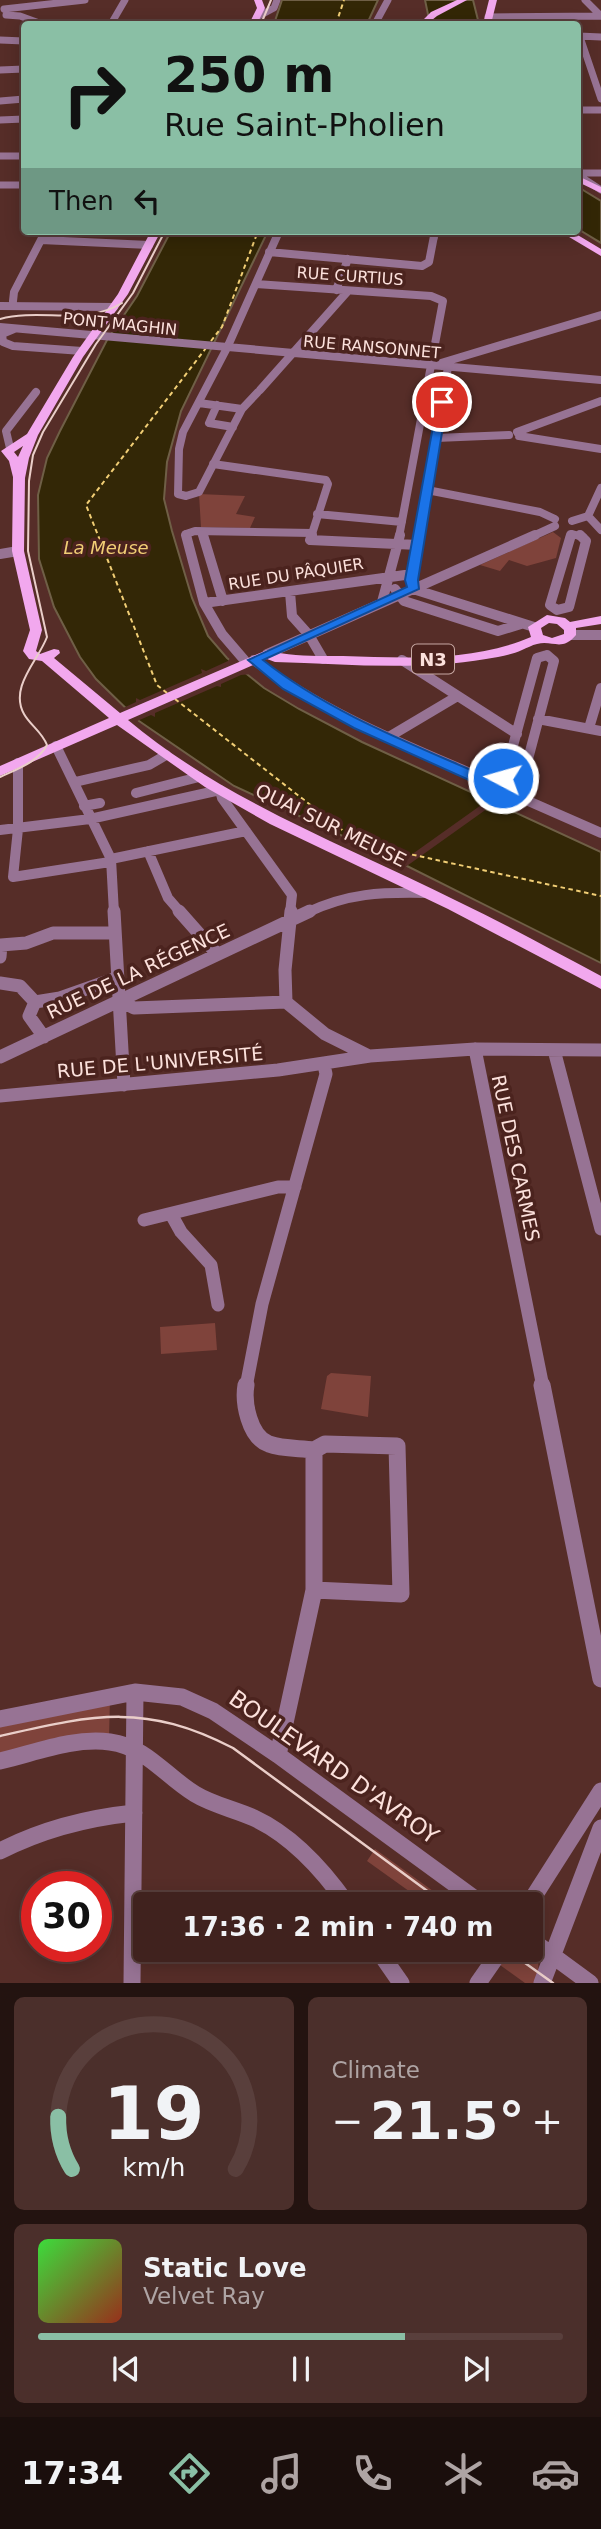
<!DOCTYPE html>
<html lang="en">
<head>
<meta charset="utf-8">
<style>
	:root { --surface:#40221e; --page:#4b2f2b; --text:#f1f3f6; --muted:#aea4a4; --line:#593f3c; --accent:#8abfa5 }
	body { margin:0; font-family:"DejaVu Sans",sans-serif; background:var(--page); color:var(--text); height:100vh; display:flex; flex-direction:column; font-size:26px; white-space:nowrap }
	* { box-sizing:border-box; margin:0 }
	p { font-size:23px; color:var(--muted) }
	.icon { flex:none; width:38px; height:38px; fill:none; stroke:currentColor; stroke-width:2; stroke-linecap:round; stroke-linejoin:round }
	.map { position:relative; height:1983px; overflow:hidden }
	.side { display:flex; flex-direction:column; gap:14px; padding:14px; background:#231310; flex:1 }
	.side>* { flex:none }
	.hud { position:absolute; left:21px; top:21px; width:560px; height:214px; border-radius:7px; box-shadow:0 4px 18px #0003,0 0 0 2px var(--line); background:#8abfa5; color:#111; overflow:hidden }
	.speed { position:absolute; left:21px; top:1871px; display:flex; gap:14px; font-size:35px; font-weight:700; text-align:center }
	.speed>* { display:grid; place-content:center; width:91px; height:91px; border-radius:50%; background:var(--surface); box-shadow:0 4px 18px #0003,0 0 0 2px var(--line); line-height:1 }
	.speed .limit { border:10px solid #d22; background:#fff; color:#111 }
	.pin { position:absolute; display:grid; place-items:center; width:60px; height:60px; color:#fff; margin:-30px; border:4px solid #fff; border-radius:50%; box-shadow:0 2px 7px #0007 }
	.me { position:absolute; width:77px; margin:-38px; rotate:276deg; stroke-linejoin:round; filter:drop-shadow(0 0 5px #0008) }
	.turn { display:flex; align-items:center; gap:24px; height:147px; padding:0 28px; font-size:32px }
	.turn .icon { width:91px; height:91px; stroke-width:2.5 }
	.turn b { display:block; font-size:49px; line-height:60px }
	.then { display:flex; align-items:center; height:66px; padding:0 28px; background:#0003; gap:14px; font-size:26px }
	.big { font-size:52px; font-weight:700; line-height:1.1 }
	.side .tile { flex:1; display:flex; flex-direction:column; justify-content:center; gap:10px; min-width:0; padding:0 24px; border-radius:10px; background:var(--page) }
	.side .dial { align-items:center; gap:0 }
	.dial svg { height:182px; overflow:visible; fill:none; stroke:var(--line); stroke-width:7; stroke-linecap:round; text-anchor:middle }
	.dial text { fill:var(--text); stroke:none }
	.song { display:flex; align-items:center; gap:21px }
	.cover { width:84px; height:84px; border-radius:10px; background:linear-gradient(135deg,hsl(120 70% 55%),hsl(10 70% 35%)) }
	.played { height:7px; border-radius:4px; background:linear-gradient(90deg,var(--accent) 70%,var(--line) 70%) }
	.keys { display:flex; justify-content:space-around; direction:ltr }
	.heat { display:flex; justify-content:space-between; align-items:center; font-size:38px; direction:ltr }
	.side .tiles { flex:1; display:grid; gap:14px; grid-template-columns:1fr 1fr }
	.tile:last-child { grid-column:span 2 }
	.trip { position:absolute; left:133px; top:1892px; width:410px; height:70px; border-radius:7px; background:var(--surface); box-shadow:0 4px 18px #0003,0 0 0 2px var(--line); font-weight:700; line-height:70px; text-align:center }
	.dock { display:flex; height:112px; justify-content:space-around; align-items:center; background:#1a0e0c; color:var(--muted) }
	.dock .icon { width:49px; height:49px }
	.dock .current { color:var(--accent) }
	.dock b { font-size:32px; color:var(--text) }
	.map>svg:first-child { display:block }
	.green { fill:#7f433b }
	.water { fill:#332706; stroke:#6f5f46; stroke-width:2 }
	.pier { fill:#562d28 }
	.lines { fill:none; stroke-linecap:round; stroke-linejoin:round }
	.ferry { stroke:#f1ce75; stroke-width:2; stroke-dasharray:4.5 3.5; stroke-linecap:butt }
	.minor-far4 { stroke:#977394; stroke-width:7 }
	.minor-far3 { stroke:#977394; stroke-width:8 }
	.minor-far2 { stroke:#977394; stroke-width:10 }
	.minor-far1 { stroke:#977394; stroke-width:13 }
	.minor { stroke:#977394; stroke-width:17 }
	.major { fill:#f2a8ee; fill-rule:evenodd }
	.tram-far1 { stroke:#eacec9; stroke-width:2 }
	.tram { stroke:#eacec9; stroke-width:2.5 }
	.route { fill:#1a73e8; stroke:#114b97; stroke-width:2 }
	.labels { text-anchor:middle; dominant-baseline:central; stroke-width:7; stroke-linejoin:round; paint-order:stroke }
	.far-street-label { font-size:16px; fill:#fce1dc; stroke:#4b231e }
	.far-water-label { font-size:18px; font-style:italic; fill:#f1ce75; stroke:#4b231e }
	.shield { fill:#4b231e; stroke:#c7a8a3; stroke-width:2 }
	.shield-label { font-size:18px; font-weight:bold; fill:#fce1dc }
	.street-label { font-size:19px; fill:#fce1dc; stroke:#4b231e }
	.near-street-label { font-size:23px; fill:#fce1dc; stroke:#4b231e }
</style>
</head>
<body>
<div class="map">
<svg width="601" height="1983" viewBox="0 0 601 1983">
	<rect width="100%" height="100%" fill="#562d28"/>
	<path class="green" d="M199,494l46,2 -9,18 19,3 -5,11 -49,-1z
		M553,532l8,6 -5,20 -29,8 -18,-6 -9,11 -20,-6z
		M215,1323l2,27 -56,4 -1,-27z
		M331,1373l40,3 -3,41 -47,-8 6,-33z
		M110,1697l-1,41 -109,20v-37z
		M375,1849l76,55h-24l-60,-43z
		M530,1949c12,11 9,21 4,34h-9l-25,-18 11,-15z"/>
	<path class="water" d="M282,0h96l-11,24h-93z
		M425,0h48l6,24h-49z
		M578,187l23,14v42l-23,-14z
		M171,231h97l-87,180 -14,51 -3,37 8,32 20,67 16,38 19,22 37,30 35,21 63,33 239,110v111l-202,-101 -165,-76 -95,-65 -43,-42 -16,-22 -26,-50 -15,-48 -1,-64 9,-37 13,-27 47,-91 30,-44z"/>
	<path class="pier" d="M231,657l21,17 -11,1 -20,9v3l-4,-1 -62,27v4l-4,-2 -16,7 -14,-13 15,-7v-4l4,2 62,-27 -1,-4 5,2 22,-10z
		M491,798l7,3 -94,67 -7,-3z"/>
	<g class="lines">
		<path class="ferry" d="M336,24l8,-24
			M211,341l11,-14 36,-96
			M167,693l-10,-8 -71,-180 120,-157
			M175,699l184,144 242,53"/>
		<path class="minor-far4" d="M585,0l16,16
			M4,9l81,-9
			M6,15l14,1 22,8
			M257,17l17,-9 3,-8
			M488,17l113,-1
			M111,24l14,-24
			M375,24l13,-24
			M578,31l23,68
			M579,36l22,1
			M0,40l24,1
			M0,70l24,-1
			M0,101l24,-2
			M578,110h23
			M0,120l24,-1
			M0,156h24
			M578,173h23
			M578,175l23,15
			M0,185h24
			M42,238l4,-7
			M276,238l3,-7
			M434,238l1,-7"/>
		<path class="minor-far3" d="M41,240l108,5
			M269,252l153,14 7,-4 5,-26
			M256,284l175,12 12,5 -44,236
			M336,290l12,-31
			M13,301l1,-9 29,-56
			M0,306l114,1
			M0,327l601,53
			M14,329l-12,5 1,8 10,4 69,5
			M441,363l160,-48
			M260,390l88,-99
			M258,392l-16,17 -43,83 -13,4 -8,-2 1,-45 4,-17 44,-84 50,-112
			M199,403l43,6
			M217,405l-8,18 24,4
			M517,432l84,-31
			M519,436l82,13
			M436,438l73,-3
			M10,448l-4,-17 30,-39
			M213,464l113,16 2,4 -17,53
			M427,490l113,22 15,7
			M317,514l85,8
			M588,516l13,14
			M572,521l16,-5 13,-28
			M202,532l1,5
			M187,537l-1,-3 9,-3 117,2
			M419,537l30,-176
			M531,537l24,-11
			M570,537l2,-3 11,3"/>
		<path class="minor-far2" d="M186,535l18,68 18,31 24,28
			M203,535l20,66
			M312,535l-2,5 108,5
			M571,535l-21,70 7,5 12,-3 17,-66 -6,-6
			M0,554l18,-3
			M395,589l9,12 94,30 23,-7
			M413,589l-1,-15 7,-39
			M413,589l121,38
			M290,592l2,24 17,19 14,24
			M382,602l18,-67
			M204,603l208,-29
			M570,635h31
			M267,654l268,-119
			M547,655l7,6 -35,132 7,7 75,33
			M254,660c72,55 154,86 237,122l10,-2 4,-5 32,-117 10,-3
			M402,660l115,74
			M538,719l63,12
			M589,728l12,-40
			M387,738l69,-41
			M56,746l55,113 3,54
			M18,763v66l-5,48 97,-15
			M75,782l74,-17 17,-10
			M136,793l63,-16
			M84,806l16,-3
			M0,830l90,-11 130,-29 2,8 70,97 -2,18
			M148,851l20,47 13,15
			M111,859l135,-28
			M306,913c42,-20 75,-21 121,-20"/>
		<path class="minor-far1" d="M114,911l10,174
			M179,911l38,43
			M291,911l-6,59 1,32 39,32 44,22
			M0,957l1,-12 25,-2 27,-10h61
			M0,983l20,3 15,16
			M118,1000l16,8 152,-6
			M35,1002l25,-4 57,-20
			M35,1002l-6,14 15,21
			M475,1049l68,338
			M554,1050l47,179
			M0,1057l310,-146
			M0,1096l278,-26 92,-14 105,-7 126,1
			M171,1214l10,18 30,33 7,40
			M144,1220l134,-33h17
			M246,1387l16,-83 64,-230 -2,-9"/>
		<path class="minor" d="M246,1385c-3,17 3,52 23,59 13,5 31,4 45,6
			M542,1385l59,294
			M314,1450l11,-6 72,2 4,148 -87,-4
			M0,1719l135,-27 47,5 31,14 65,44 204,149
			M278,1755l36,-165v-140
			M0,1761c35,-8 73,-24 110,-19 37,5 55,34 85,52 18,11 39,15 59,24 39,18 69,52 93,86
			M0,1851c43,-22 86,-33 134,-38
			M529,1904l72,-113
			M530,1939l60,44
			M378,1950l23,33
			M132,1983l3,-291
			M478,1983l23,-33
			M542,1983l59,-155"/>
		<path class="major" d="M254,0h8l3,8 -8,16h-8l8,-16z
			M457,0h10l-30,16 -10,8h-8l12,-12z
			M489,0h8l-6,24h-8z
			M578,176l23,11v6l-23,-11z
			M151,231h10l-33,63 -45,63 -45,78 -9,23 -4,20 -1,73 18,79 -6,21 4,3 14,-5 5,1 1,3 -6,5 66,55 147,-63c24,7 50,6 76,6 62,2 130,6 188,-19l-3,-10 19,-12 18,3 5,4 31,-6v8l-25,4v7c-14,17 -23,5 -39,9 -5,1 -10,4 -15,6 -11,5 -24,7 -36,9 -69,12 -142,5 -211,3l-8,-3 -139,61c98,82 219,126 331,182 48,23 95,49 142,74v13l-153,-80 -178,-85 -65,-37 -88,-62 -117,51v-10l109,-48 -67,-57 -13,-2 -6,-8 7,-21 -18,-79 1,-74 -4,-16 -8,-10 26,-17 46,-77 45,-63zM23,446l-5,11 -4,-5zM549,623l8,1 7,6v4l-12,4 -9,-3 -2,-7z
			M559,231h12l30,18v7z"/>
		<path class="tram-far1" d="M261,24l10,-24
			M0,319c40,-11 86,7 122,-16
			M0,777c17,-8 38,-15 47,-32 -5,-13 -17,-20 -23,-31 -15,-27 14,-53 23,-77l-19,-86 1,-70 4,-26 10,-23 53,-88 37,-51 32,-62"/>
		<path class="tram" d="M0,1736c93,-21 144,-34 233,12l212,156
			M507,1950l46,33"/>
	</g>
	<path class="route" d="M438,399l9,3 -29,178 1,9 -156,71c67,53 147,83 224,117l21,-3v7l-12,5 -16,-1 -126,-57 -71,-39 -35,-29 159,-73 -2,-7z"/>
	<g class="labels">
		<g class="far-street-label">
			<text transform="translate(350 276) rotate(4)">RUE CURTIUS</text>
			<text transform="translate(120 324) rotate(6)">PONT MAGHIN</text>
			<text transform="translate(372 347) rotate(5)">RUE RANSONNET</text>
			<text transform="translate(296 574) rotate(-9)">RUE DU PÂQUIER</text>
		</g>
		<g class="far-water-label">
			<text x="106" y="547">La Meuse</text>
		</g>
		<rect class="shield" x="412" y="644.5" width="42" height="29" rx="5"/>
		<g class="shield-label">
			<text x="433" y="659">N3</text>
		</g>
		<g class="street-label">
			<text transform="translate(331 825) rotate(26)">QUAI SUR MEUSE</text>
			<text transform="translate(138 971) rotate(-25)">RUE DE LA RÉGENCE</text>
			<text transform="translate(160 1062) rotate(-5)">RUE DE L'UNIVERSITÉ</text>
			<text transform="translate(516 1158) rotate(78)">RUE DES CARMES</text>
		</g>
		<g class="near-street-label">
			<text transform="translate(334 1767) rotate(35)">BOULEVARD D'AVROY</text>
		</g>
	</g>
</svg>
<div class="speed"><div class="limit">30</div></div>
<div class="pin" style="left:442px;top:402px;background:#d93025"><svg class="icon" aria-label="arrive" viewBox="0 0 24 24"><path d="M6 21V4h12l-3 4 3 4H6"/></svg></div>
<svg class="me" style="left:503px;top:778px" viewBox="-20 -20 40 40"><circle r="17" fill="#1a73e8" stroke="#fff" stroke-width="3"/><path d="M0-11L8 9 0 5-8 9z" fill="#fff"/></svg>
<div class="trip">17:36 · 2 min · 740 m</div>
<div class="hud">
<div class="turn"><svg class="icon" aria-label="right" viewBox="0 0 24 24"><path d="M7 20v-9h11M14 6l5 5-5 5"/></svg><div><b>250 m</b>Rue Saint-Pholien</div></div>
<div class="then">Then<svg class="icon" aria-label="left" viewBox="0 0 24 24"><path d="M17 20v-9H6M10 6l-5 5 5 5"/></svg></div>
</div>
</div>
<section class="side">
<div class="tiles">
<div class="tile dial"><svg viewBox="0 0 100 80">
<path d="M14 69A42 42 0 1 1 86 69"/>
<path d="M14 69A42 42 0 0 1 8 46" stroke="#8abfa5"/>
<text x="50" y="56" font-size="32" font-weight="700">19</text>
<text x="50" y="72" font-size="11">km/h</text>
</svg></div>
<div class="tile"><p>Climate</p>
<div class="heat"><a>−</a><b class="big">21.5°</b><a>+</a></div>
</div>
<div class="tile">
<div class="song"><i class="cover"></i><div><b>Static Love</b><p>Velvet Ray</p></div></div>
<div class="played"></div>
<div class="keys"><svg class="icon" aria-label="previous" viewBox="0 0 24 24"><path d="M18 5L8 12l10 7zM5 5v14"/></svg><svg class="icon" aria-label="pause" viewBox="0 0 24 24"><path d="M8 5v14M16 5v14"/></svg><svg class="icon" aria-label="next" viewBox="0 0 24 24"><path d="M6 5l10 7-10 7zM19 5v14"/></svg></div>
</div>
</div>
</section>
<nav class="dock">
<b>17:34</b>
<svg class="icon current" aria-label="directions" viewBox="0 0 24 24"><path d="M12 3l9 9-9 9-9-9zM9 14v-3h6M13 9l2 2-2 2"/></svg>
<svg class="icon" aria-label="music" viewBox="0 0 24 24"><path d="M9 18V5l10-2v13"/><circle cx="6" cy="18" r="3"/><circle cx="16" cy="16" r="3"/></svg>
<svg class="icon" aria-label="phone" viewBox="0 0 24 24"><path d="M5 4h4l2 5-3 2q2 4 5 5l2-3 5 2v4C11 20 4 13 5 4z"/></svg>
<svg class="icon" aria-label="climate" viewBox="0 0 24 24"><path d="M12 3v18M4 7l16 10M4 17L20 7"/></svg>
<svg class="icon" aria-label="car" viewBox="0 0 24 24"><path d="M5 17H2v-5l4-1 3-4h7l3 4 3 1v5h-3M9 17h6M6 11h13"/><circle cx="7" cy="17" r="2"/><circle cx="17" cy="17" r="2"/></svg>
</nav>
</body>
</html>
